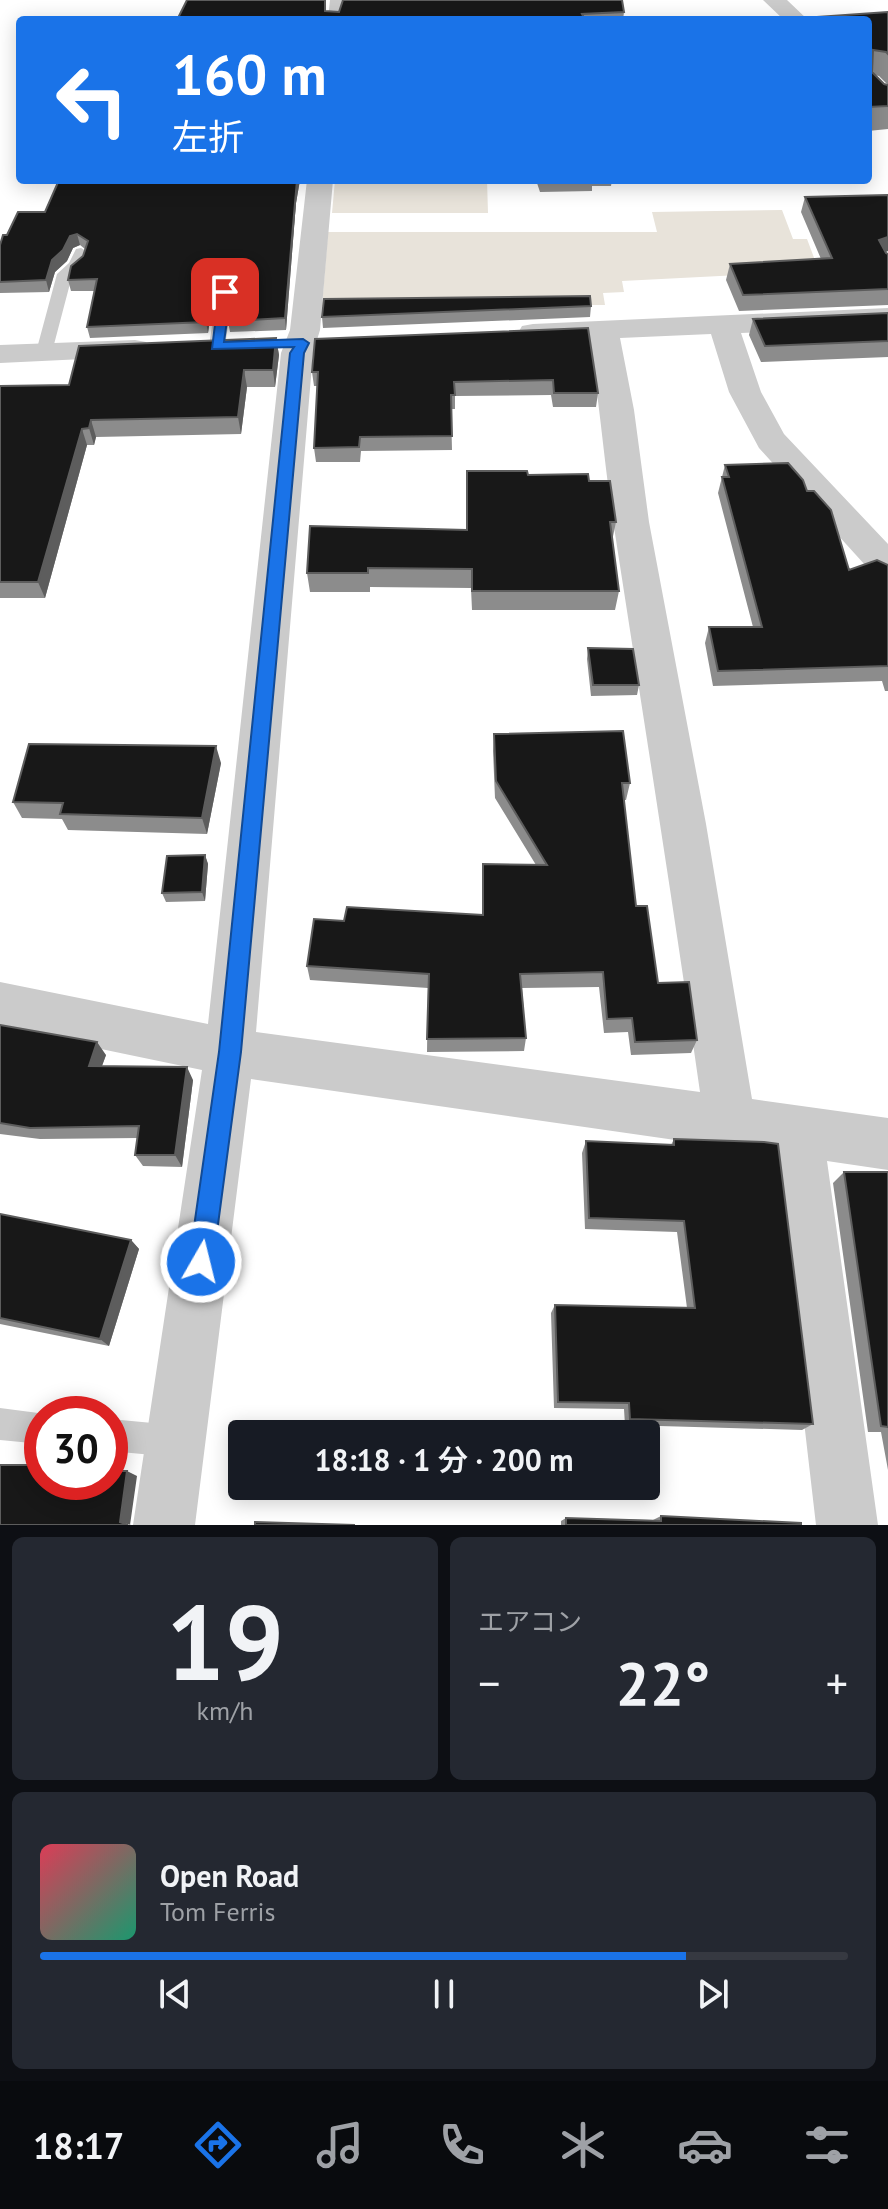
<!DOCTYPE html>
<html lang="ja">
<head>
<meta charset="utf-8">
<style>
	:root { --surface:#171b24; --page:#242831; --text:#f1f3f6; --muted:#9ea1a6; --line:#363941; --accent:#1a73e8 }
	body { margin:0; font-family:"PT Sans","Noto Sans JP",sans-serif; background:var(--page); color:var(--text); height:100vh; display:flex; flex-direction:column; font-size:30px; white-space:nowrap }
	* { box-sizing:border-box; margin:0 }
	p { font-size:26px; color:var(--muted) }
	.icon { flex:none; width:44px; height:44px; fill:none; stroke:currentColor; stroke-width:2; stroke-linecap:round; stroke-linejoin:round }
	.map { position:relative; height:1525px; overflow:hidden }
	.drawer { display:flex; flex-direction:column; gap:12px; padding:12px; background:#0d0f14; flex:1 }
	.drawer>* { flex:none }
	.banner { position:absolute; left:16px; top:16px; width:856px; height:168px; border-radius:8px; box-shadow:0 4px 20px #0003; background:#1a73e8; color:#fff; overflow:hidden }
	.speed { position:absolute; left:24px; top:1396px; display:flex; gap:16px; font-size:40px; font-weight:700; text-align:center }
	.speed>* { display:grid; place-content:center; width:104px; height:104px; border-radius:50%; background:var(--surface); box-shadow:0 4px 20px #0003; line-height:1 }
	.speed .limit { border:12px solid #d22; background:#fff; color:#111 }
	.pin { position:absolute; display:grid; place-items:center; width:68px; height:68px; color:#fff; margin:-34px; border-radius:16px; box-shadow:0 4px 12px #0006 }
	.me { position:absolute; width:88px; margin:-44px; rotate:8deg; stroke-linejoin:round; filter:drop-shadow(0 0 6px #0008) }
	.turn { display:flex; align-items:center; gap:28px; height:168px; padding:0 24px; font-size:36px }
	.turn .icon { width:104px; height:104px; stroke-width:2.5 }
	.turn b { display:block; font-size:56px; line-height:68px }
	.big { font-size:60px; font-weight:600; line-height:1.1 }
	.drawer .tile { flex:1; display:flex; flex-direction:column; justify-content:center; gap:12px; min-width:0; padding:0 28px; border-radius:12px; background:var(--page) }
	.drawer .dial { align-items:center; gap:0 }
	.dial b { font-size:104px; line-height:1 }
	.song { display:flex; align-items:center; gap:24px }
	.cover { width:96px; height:96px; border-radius:12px; background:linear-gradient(135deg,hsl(350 70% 55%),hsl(160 70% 35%)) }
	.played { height:8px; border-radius:4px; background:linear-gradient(90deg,var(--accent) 80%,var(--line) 80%) }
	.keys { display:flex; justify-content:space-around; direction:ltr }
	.heat { display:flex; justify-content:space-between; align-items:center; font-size:44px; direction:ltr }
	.drawer .tiles { flex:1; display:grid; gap:12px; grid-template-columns:1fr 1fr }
	.tile:last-child { grid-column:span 2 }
	.trip { position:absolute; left:228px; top:1420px; width:432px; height:80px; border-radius:8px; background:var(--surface); box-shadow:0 4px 20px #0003; font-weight:600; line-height:80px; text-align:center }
	.tabs { display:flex; height:128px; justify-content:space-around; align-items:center; background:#090b0e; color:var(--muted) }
	.tabs .icon { width:56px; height:56px }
	.tabs .current { color:var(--accent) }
	.tabs b { font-size:36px; color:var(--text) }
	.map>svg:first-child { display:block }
	.green { fill:#e8e3da }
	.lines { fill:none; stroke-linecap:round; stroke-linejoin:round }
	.lane { fill:#cbcbcb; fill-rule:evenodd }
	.street { fill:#cbcbcb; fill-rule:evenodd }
	.wall { fill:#8c8c8c }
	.shaded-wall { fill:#5d5d5d }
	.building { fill:#181818; stroke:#5d5d5d; stroke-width:2 }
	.route { fill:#1a73e8; stroke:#114b97; stroke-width:2 }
</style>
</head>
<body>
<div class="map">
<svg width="888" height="1525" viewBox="0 0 888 1525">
	<rect width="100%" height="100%" fill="#fff"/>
	<path class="green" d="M335,180h152l1,33h-156z
		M782,210l11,29h14l12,32 -197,10 2,11 -21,1 2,12 -283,1 6,-74h329l-5,-20z"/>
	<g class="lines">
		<path class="lane" d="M330,0h12l-2,20h-12z
			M81,248l7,4 -4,13 -12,11 -20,76 -8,5 -6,-2 -2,-3 21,-78 12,-11 7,-14z
			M225,287l8,5 -8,54 -8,5 -8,-5 8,-54z
			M0,1408l46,6h-4v30l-42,-4z
			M110,1419l64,6 11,5 5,11 -5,11 -11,5 -64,-6z"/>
		<path class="street" d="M763,0h24l21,20h-24z
			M307,180h26l-13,150 -7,23 -57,679 444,60c-27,-189 -57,-377 -86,-565 -10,-63 -14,-125 -25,-187l-56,2 -11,-2 -4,-7 4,-7 11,-2 355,-16v18l-147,7 20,59 23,42 104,110v36l-13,-4 -116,-128 -30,-56 -18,-58 -91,4 14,72 15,112 57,302 46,275 136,19v52l-61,-9 51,364h-62l-43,-371 -522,-75 -56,446h-62l69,-455 -202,-42v-46l208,42 73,-671 9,-23z
			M135,340l11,2 5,7 -5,7 -146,7v-18z"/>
	</g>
	<path class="wall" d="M326,11l13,1h285l-1,8h-446z
		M888,12v73l-9,-9 -5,-1 10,9 4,1v44l-20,2v-111z
		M59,180h241l-4,23 -10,127 -56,2 -2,-11 5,-31 -10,-6 -9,8 -6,41 -118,5 -3,-11 7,-36h-23l-3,-11 15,-24 2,-7 -5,-4 -7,3 -6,13 -12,11 -6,20 -49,1v-48l7,-10 38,-23z
		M536,180h76l-1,6h-19v5l-52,1z
		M805,197l83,54 -3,1 3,2v51l-149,6 -13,-31 4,-16 91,-5 -20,-47z
		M591,306l-1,11 -267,11 -1,-11z
		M888,313v44l-127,5 -12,-27 4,-16z
		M588,328l10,65 -2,14h-43l-2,-12 -96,1v13h-4l1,41 -91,1 -1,11h-44l-2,-14 3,-62h-3l-2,-14z
		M276,338l3,17 -4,32h-28l-6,47 -145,3 -2,8h-7l-42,153h-45v-212l69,-1z
		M725,465l82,26 42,79 39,-5v126h-3l-3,-10 -169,5 -8,-43 4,-16h44l-35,-134z
		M528,475l61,6 27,41 -4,19 7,50 -4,19h-143l-1,-22 -101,-1v5h-60l-3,-19 160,-43z
		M588,648l51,37 -2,10 -46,1 -4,-37z
		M494,734l136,49 -4,17h-2l12,106 22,77 39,57 -6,13 -60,2 -3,-23 -24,1 -5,-46 -77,1 4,50 -2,13 -97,1 1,-64 -118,-8 -3,-14 37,-45 138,-6 1,-51 53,1 -41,-67 -2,-47z
		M221,763l-14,71 -139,-4 -6,-11 -40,-1 -9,-16z
		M205,855l3,9 -3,37 -39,1 -4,-9z
		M0,1025l106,30 -4,11 91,14 -11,87 -39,-1 -8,-11 3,-17 -98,1 -40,-5z
		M674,1139l139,285 -11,6 -177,-5 -1,-16 -70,-1 -3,-95 4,-8 132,3 -10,-76 -92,-3 -3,-76 4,-12 85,4z
		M844,1172h44v298l-7,-38h-13l-35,-249z
		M0,1214l131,26 8,9 -30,97 -109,-22z
		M661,1516l140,9h-240v-4l5,-3 87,2z"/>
	<path class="shaded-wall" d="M297,180h3l-4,23 -10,127 -1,-12z
		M77,234l3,11 -7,3 -6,13 -12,11 -6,20 -3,-12 6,-20 18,-24z
		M888,237v14l-14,5 5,-16z
		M221,273l2,11 -9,8 -6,41 -2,-11 6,-42z
		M276,338l3,17 -4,32 -2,-17z
		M244,370l3,17 -6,47 -3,-17z
		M91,420l5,17 -2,8 -5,-17z
		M82,429l5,16 -42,153 -7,-16z
		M216,746l5,17 -14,71 -5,-16z
		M205,855l3,9 -3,37 -3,-9z
		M97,1042l9,13 -9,24 -8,-13z
		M187,1067l6,13 -11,87 -7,-12z
		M131,1240l8,9 -30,97 -9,-7z
		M127,1471l10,5 -7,49h1l-11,-3z"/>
	<path class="building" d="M187,0h138v11l14,1 4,-12h279l2,12 -42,2 3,6h-408z
		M888,12v42l-2,-2 -13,-2 -1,22 12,12 4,1v21l-20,1v-87h-94z
		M59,180h238l-12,138 -57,3 6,-40 -13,-8 -9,7 -6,42 -119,5 10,-48 -29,1 3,-14 12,-10 5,-15 -11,-7 -7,2 -7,14 -11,10 -6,20 -46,2v-37l3,-10h4l11,-23h27z
		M888,195v42l-9,3 7,13 2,1v35l-145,6 -13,-31 102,-6 -27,-61z
		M590,296l1,10 -269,11 2,-18z
		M888,313v28l-123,5 -12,-27z
		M588,328l10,65h-44l-1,-13 -99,2 1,13h-4l1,41 -92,1 -1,10 -45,1 4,-76h-6l3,-33z
		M276,338l-3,32h-29l-6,47 -147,3 -2,8 -7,1 -44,153h-38v-196l69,-1 10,-39z
		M788,463l15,17 4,11h7l17,19 18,60 28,-10 11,5v101l-170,5 -9,-44h53l-40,-150h7l-4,-12z
		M467,471h60l1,4 60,-1 1,7h21l6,41h-6l9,69h-147v-22l-104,-1v5h-61l3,-47 157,4z
		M588,648l45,1 6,36h-46z
		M623,731l7,52h-8l14,123h11l11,77 31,-1 8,58 -62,2 -3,-24 -25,1 -4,-47 -83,2 6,64 -99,1 2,-65 -122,-8 7,-47 30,2 3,-14 136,8v-51l64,1 -51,-84 -2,-47z
		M29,744l187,2 -14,72 -142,-4 3,-11 -50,-1z
		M205,855l-3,37 -40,1 5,-37z
		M0,1025l97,17 -8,24 98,1 -12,88h-40l4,-29 -109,2 -30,-5z
		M674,1139l90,3 14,2 35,280 -183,-5 -1,-16 -71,-1 -3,-97 140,3 -11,-87 -95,-3 -3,-77 88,4z
		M844,1172h44v255l-7,-1z
		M0,1214l131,26 -31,99 -100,-21z
		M0,1465h42v17h68v-11h17l-7,51 8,3h-128z
		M661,1516l140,7v2h-235v-7l95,3z
		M255,1522l100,3h-100z"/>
	<path class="route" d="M225,289l6,3 -7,50 79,-3 6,4 -5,10 -63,699 -28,210 -4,8 -8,4 -9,-4 -3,-8 30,-210 71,-699 4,-6 -82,2 7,-57z"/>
</svg>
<div class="speed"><div class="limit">30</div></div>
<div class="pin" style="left:225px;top:292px;background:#d93025"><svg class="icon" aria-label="arrive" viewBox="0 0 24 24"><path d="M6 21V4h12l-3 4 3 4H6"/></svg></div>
<svg class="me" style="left:201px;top:1262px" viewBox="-20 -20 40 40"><circle r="17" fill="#1a73e8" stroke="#fff" stroke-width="3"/><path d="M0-11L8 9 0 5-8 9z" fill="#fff"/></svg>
<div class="trip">18:18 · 1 分 · 200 m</div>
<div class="banner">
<div class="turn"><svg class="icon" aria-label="left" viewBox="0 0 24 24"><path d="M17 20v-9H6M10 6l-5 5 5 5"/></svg><div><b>160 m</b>左折</div></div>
</div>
</div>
<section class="drawer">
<div class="tiles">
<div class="tile dial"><b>19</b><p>km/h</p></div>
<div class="tile"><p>エアコン</p>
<div class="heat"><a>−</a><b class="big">22°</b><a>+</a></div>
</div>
<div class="tile">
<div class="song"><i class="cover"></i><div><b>Open Road</b><p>Tom Ferris</p></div></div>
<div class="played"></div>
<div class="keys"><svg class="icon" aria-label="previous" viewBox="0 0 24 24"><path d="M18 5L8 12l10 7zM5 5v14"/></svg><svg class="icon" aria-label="pause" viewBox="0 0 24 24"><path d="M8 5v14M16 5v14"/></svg><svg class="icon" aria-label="next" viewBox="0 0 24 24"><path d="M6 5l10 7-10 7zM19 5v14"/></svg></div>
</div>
</div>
</section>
<nav class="tabs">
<b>18:17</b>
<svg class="icon current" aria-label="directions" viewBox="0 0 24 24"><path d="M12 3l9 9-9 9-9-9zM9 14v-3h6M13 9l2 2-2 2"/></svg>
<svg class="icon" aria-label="music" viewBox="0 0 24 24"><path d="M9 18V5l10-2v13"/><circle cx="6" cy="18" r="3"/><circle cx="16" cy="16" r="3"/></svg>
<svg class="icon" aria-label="phone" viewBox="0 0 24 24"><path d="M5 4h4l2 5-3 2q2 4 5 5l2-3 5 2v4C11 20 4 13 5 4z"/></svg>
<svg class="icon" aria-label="climate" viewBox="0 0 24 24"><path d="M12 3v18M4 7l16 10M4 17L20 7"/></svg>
<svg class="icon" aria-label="car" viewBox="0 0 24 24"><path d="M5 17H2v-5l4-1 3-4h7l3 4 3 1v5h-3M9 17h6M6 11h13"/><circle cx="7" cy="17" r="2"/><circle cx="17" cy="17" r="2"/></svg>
<svg class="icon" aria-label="filters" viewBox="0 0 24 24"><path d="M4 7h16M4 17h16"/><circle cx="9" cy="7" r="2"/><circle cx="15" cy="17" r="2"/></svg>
</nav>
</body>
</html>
